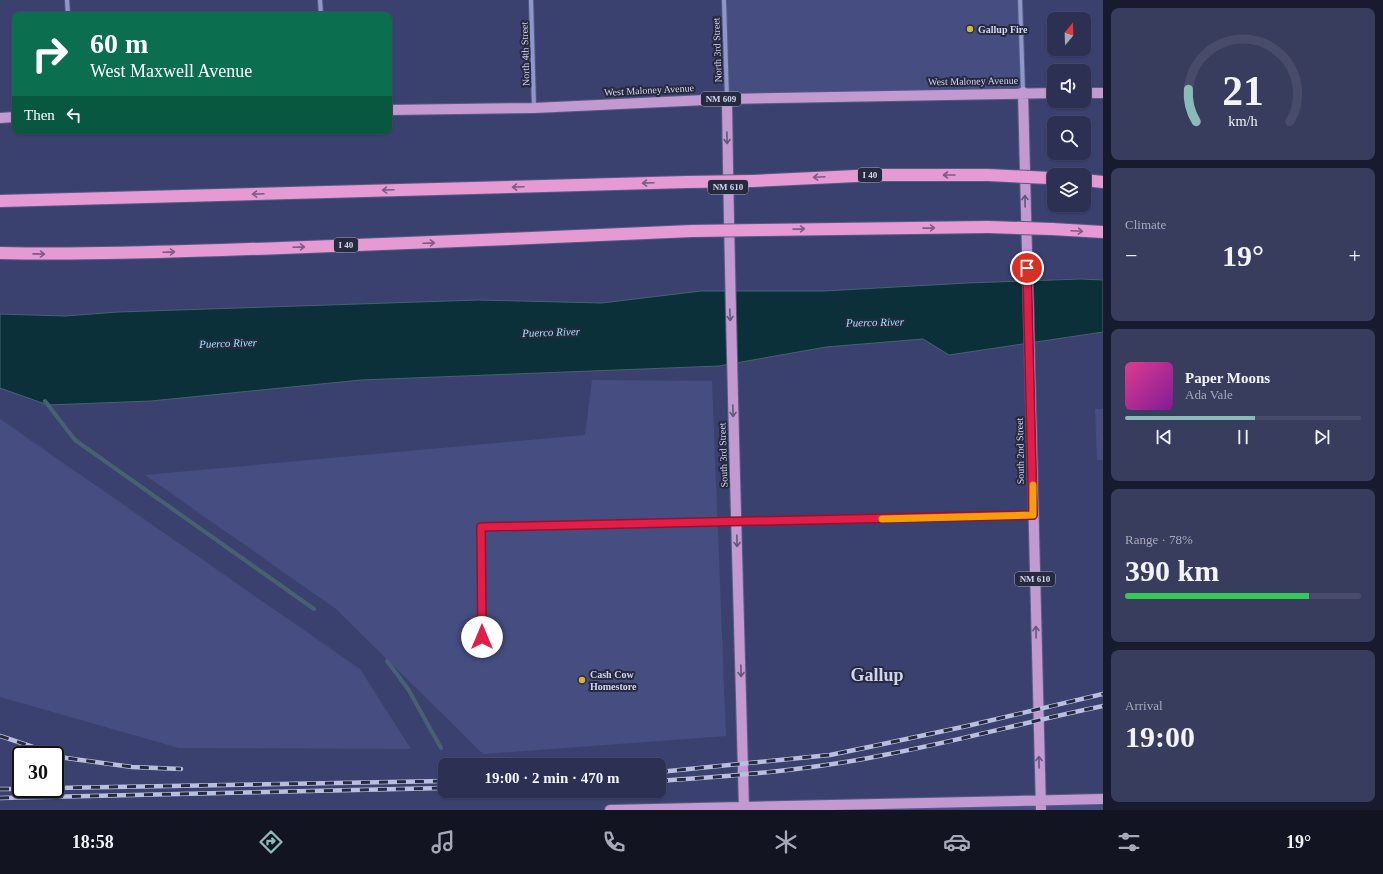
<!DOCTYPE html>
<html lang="en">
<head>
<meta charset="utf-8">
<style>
	:root { --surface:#2c3153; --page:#383d5d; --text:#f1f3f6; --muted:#a6a9b8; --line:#484c6a; --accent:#8bbbb9 }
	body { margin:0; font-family:Georgia,serif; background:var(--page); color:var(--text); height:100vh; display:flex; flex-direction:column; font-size:15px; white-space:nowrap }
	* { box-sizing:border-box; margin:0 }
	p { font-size:13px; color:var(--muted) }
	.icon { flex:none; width:22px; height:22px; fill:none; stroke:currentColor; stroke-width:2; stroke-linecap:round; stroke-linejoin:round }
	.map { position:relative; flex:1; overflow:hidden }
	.panel { display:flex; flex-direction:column; gap:8px; padding:8px; background:#181b2e; width:280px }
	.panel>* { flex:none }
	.top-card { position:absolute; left:12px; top:12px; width:380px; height:122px; border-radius:8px; box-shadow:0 1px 3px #0004,0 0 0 1px var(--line); background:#0b6e4f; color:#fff; overflow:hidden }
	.needle { width:26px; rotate:19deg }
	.fabs { position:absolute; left:1047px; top:12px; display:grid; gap:8px }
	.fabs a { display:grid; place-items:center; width:44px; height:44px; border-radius:8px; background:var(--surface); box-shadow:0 1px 3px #0004,0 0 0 1px var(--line); font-size:20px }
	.speed { position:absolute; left:12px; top:746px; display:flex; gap:8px; font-size:20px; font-weight:700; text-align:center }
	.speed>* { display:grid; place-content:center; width:52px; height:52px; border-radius:50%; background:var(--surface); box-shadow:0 1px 3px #0004,0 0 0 1px var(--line); line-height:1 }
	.speed .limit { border:2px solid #111; border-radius:6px; background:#fff; color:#111 }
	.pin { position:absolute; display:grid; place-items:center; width:34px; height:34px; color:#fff; margin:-17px; border:2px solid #fff; border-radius:50%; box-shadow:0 1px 4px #0007 }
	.me { position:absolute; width:44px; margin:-22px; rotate:0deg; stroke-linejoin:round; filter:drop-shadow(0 0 3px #0008) }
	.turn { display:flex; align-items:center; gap:14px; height:84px; padding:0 12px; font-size:18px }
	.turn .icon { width:52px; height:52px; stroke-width:2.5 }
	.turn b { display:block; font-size:28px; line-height:34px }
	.then { display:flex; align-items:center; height:38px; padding:0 12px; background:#0003; gap:8px; font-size:15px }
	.big { font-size:30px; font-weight:600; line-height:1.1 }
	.panel .card { flex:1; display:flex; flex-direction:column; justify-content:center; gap:6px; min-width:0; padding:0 14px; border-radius:8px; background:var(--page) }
	.panel .dial { align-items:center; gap:0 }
	.dial svg { height:104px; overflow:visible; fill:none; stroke:var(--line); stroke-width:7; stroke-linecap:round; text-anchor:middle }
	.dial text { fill:var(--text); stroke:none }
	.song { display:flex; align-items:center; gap:12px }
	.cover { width:48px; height:48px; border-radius:6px; background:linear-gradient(135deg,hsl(330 70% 55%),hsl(290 70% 35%)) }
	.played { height:4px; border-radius:2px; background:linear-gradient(90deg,var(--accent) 55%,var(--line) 55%) }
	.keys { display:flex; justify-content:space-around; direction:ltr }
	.heat { display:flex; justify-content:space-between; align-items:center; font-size:22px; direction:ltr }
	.charge { height:6px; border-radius:3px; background:linear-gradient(90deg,#34c759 78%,var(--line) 0) }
	.trip { position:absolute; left:438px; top:758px; width:228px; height:40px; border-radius:8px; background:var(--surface); box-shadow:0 1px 3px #0004,0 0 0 1px var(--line); font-weight:600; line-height:40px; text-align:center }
	.tab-bar { display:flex; height:64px; justify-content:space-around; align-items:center; background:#121421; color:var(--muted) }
	.tab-bar .icon { width:28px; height:28px }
	.tab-bar .active { color:var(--accent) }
	.tab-bar b { font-size:18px; color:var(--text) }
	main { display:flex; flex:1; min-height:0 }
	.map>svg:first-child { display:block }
	.built { fill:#464d80 }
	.water { fill:#0c3039; stroke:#466270 }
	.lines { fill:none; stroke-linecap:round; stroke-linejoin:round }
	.stream { stroke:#466270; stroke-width:4 }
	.minor-casing { stroke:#565b82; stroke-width:6 }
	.primary-casing { stroke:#565b82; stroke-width:12 }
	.motorway-casing { stroke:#565b82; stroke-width:14 }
	.minor { stroke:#8d97cb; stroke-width:4 }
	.primary { stroke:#c299d0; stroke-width:10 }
	.motorway { stroke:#e59ad3; stroke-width:12 }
	.rail-casing { stroke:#b9bfde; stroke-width:4.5 }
	.rail { stroke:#272a3f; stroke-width:3; stroke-dasharray:9; stroke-linecap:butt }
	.motorway-bridge-casing { stroke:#565b82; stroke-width:14; stroke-linecap:butt }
	.motorway-bridge { stroke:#e59ad3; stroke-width:12 }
	.oneway { stroke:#655679 }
	.oneway2 { stroke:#7c5c82 }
	.route-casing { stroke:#92132f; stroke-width:10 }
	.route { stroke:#e11d48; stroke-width:7 }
	.slow { stroke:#f59e0b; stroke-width:7 }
	.poi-dot { fill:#d3b635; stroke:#272a3f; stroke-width:1.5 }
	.labels { text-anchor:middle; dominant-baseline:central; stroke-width:4; stroke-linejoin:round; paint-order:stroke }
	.shield { fill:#272a3f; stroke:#9da2bc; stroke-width:1 }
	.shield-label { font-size:9px; font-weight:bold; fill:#cfd5f1 }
	.poi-label { font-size:10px; font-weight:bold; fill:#cfd5f1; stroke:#272a3f; text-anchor:start }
	.street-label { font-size:10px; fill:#cfd5f1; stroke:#272a3f }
	.water-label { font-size:11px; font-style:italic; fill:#96e6fa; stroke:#272a3f }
	.town-label { font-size:18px; font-weight:bold; fill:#cfd5f1; stroke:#272a3f }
</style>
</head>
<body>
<main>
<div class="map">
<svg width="1103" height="810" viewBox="0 0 1103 810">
	<rect width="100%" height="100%" fill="#3b416f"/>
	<path class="built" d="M726,0h294l3,92 -296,7z
		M592,380l120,1 14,355 -243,18 -147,-145 -191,-134 440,-40z
		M1095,409h8v51h-6z
		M0,419l360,250 51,80 -232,-1 -179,-51z
		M1103,799v11h-492z"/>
	<path class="water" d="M1081,279l22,1v52l-154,23 -26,-16 -97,8 -107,19 -358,14 -210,21 -103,4 -48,-17v-74l65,2 53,-4 360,-12 124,3 99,-12h123l143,-8z"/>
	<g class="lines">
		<path class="stream" d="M45,401l30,39 239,169
			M387,661l21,28 33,59"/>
		<defs>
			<path id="minor" d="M67,0l1,15
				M320,0l1,15
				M531,0l3,107
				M724,0l3,98
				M1020,0l3,92
				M482,637l-1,-110 552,-12"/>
			<path id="primary" d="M1023,92l18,718
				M1084,93h19
				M727,99c3,237 11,474 17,711
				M389,110l145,-2 193,-9 327,-6
				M0,118l15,-1
				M610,810l493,-11"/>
			<path id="motorway" d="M1084,180l19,2
				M753,181l124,-6h111
				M0,201l687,-19
				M1052,229l51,3
				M760,230l228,-3
				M0,253c94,2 188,-2 282,-5 137,-5 273,-11 410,-17"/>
		</defs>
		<use href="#minor" class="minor-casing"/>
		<use href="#primary" class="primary-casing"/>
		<use href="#motorway" class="motorway-casing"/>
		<use href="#minor" class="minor"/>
		<use href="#primary" class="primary"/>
		<use href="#motorway" class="motorway"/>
		<defs>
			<path id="rail" d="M0,736l66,22 66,9 49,2
				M659,772l171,-17 39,-8 98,-21 136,-32
				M659,781c75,-5 152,-11 225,-26 74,-14 146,-34 219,-49
				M55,788l390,-7
				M0,789h21
				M0,798l445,-10"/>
		</defs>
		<use href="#rail" class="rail-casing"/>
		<use href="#rail" class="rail"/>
		<defs>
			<path id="motorway-bridge" d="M988,175l61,3
				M687,182l66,-1
				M988,227l64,2
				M692,231l68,-1"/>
		</defs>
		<use href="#motorway-bridge" class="motorway-bridge-casing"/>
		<use href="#motorway-bridge" class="motorway-bridge"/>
	</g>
	<defs><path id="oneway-shaft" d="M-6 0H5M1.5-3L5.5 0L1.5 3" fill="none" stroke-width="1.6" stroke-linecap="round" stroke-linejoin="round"/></defs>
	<g class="oneway">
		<use href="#oneway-shaft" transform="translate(727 138) rotate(89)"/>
		<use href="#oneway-shaft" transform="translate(1025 201) rotate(-91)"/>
		<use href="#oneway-shaft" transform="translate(730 315) rotate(88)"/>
		<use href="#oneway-shaft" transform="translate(733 411) rotate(88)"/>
		<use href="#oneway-shaft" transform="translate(737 541) rotate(89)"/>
		<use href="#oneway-shaft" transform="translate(1036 632) rotate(-91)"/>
		<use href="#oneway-shaft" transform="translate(741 671) rotate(89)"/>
		<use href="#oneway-shaft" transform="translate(1039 762) rotate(-91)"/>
	</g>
	<g class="oneway2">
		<use href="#oneway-shaft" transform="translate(949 175) rotate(-180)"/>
		<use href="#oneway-shaft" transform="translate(819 177) rotate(177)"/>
		<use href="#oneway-shaft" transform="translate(648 183) rotate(178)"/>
		<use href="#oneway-shaft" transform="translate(518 187) rotate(178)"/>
		<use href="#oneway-shaft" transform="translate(388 190) rotate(178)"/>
		<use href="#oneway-shaft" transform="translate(258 194) rotate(178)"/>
		<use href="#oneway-shaft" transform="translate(929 228) rotate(-1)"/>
		<use href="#oneway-shaft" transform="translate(799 229) rotate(-1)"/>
		<use href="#oneway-shaft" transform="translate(1077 231) rotate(3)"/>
		<use href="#oneway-shaft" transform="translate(429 243) rotate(-2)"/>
		<use href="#oneway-shaft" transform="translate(299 247) rotate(-2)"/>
		<use href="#oneway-shaft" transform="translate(169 252) rotate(-2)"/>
		<use href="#oneway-shaft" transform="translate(39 254) rotate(1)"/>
	</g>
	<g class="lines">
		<defs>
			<path id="route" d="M482,637l-1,-110 552,-12 -6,-247"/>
		</defs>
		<use href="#route" class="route-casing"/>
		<use href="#route" class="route"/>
		<path class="slow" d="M882,519l151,-4v-30"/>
	</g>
	<g class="poi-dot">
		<circle cx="970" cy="29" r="4"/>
		<circle cx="582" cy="680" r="4"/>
	</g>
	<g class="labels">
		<g class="shield">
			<rect x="701" y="92" width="40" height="14" rx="3"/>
			<rect x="858" y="168" width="24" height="14" rx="3"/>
			<rect x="708" y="180" width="40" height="14" rx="3"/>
			<rect x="334" y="238" width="24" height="14" rx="3"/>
			<rect x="1015" y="572" width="40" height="14" rx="3"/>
		</g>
		<g class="shield-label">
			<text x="721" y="99">NM 609</text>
			<text x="870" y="175">I 40</text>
			<text x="728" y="187">NM 610</text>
			<text x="346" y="245">I 40</text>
			<text x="1035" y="579">NM 610</text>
		</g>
		<g class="poi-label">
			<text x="978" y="29">Gallup Fire</text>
			<text x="590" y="674">Cash Cow<tspan x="590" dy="12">Homestore</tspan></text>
		</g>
		<g class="street-label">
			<text transform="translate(717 50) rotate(-92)">North 3rd Street</text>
			<text transform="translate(525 54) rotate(-92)">North 4th Street</text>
			<text transform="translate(973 81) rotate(-1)">West Maloney Avenue</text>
			<text transform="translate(649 90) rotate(-3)">West Maloney Avenue</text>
			<text transform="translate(1020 451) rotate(-91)">South 2nd Street</text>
			<text transform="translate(723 455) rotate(-92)">South 3rd Street</text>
		</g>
		<g class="water-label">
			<text transform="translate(875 322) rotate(-1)">Puerco River</text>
			<text transform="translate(551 332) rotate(-2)">Puerco River</text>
			<text transform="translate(228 343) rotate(-2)">Puerco River</text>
		</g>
		<g class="town-label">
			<text x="877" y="675">Gallup</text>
		</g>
	</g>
</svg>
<div class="fabs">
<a><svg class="needle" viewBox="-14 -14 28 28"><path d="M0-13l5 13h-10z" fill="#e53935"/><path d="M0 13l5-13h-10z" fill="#a6a9b8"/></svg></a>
<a><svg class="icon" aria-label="sound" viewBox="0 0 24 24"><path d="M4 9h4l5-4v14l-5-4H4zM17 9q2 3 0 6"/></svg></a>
<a><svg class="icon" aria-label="search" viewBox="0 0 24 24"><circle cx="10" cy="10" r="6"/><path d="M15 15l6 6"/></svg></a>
<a><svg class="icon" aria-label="layers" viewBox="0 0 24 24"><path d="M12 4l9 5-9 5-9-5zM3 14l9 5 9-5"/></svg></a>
</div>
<div class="speed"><div class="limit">30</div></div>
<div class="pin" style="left:1027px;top:268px;background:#d93025"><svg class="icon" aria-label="arrive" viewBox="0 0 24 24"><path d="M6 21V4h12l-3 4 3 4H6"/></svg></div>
<svg class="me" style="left:482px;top:637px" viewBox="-20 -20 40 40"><circle r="19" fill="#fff"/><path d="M0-13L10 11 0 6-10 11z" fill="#e11d48"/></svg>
<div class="trip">19:00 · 2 min · 470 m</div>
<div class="top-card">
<div class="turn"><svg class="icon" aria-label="right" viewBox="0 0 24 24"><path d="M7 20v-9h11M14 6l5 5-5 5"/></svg><div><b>60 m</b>West Maxwell Avenue</div></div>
<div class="then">Then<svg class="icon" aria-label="left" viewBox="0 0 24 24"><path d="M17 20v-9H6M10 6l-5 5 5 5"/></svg></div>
</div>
</div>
<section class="panel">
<div class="card dial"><svg viewBox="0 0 100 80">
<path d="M14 69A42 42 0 1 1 86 69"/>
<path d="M14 69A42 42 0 0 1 8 44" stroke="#8bbbb9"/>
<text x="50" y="56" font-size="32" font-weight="700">21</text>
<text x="50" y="72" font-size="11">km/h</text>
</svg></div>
<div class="card"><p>Climate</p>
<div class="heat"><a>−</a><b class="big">19°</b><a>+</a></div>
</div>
<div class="card">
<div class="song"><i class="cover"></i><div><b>Paper Moons</b><p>Ada Vale</p></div></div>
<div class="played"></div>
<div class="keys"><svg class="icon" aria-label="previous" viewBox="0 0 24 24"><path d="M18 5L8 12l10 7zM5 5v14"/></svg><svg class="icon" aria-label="pause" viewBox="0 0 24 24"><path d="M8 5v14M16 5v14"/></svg><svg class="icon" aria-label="next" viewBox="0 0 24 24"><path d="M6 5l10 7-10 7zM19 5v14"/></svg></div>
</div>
<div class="card"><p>Range · 78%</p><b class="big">390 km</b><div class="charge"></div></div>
<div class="card"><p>Arrival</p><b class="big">19:00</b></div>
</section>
</main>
<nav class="tab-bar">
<b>18:58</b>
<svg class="icon active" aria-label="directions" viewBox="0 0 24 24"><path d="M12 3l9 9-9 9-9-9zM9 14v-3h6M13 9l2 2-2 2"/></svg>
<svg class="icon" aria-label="music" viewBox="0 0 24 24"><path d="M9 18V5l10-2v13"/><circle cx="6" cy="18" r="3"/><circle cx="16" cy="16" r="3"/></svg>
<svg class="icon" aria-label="phone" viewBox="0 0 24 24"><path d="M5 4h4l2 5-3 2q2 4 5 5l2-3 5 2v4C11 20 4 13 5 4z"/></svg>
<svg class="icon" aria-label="climate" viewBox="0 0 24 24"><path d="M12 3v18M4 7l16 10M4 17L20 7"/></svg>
<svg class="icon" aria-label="car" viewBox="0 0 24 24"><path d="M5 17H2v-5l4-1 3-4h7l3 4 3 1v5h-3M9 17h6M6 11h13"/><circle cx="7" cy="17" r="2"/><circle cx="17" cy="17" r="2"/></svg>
<svg class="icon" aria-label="filters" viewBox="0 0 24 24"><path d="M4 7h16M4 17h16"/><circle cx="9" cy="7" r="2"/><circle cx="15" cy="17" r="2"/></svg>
<b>19°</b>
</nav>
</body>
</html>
